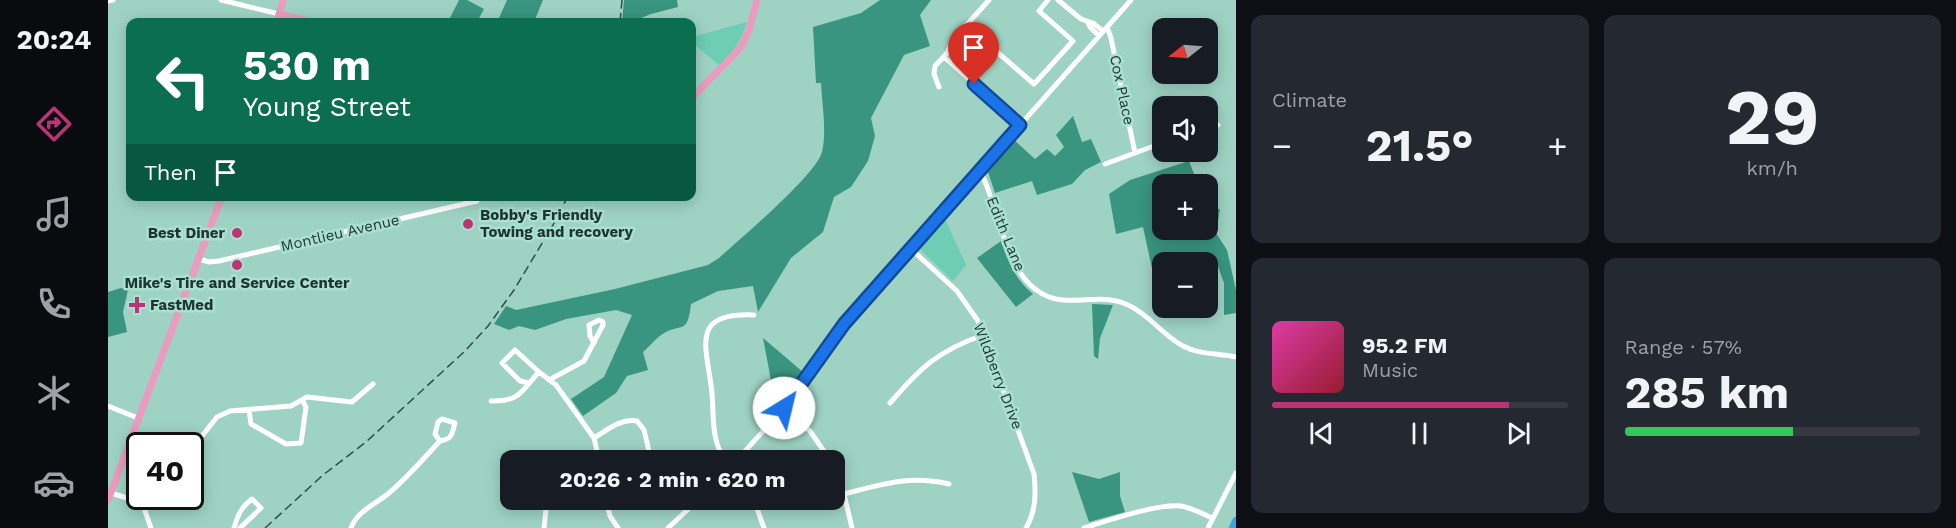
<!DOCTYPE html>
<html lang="en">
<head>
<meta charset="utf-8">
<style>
	:root { --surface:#171b24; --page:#242831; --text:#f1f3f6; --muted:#9ea1a6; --line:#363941; --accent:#ba3476 }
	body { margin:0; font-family:"Work Sans",sans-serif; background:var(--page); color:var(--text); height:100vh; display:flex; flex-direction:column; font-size:22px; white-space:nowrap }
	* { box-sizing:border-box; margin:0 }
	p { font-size:20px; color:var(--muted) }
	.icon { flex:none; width:33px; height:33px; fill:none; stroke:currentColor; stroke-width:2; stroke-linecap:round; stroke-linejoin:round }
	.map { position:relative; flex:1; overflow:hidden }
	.panel { display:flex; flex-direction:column; gap:15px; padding:15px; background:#0d0f14; width:720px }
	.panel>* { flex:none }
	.hud { position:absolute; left:18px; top:18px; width:570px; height:183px; border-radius:12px; box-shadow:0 3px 15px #0003; background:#0b6e4f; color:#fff; overflow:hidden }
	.needle { width:39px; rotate:253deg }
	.controls { position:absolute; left:1044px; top:18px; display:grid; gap:12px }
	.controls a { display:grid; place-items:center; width:66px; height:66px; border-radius:12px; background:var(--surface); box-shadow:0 3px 15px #0003; font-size:30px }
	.speed { position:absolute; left:18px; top:432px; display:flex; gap:12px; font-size:30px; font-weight:700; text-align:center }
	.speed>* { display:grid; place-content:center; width:78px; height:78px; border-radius:50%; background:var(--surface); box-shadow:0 3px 15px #0003; line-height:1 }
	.speed .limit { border:3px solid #111; border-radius:9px; background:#fff; color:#111 }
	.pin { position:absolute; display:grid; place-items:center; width:51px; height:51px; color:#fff; margin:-62px -26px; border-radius:50% 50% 50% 0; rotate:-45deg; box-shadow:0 0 6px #0007 }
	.pin .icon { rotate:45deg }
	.me { position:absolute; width:66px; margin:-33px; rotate:36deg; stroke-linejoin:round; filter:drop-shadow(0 0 4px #0008) }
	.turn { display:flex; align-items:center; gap:21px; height:126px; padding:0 18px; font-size:27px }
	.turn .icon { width:78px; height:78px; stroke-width:2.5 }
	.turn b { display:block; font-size:42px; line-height:51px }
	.then { display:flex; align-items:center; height:57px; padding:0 18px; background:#0003; gap:12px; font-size:22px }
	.big { font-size:45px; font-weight:700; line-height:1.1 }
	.panel .tile { flex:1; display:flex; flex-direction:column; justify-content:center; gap:9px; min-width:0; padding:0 21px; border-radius:12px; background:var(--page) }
	.panel .dial { align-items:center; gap:0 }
	.dial b { font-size:78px; line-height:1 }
	.song { display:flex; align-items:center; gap:18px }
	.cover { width:72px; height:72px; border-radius:9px; background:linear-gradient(135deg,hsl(320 70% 55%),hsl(350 70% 35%)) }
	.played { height:6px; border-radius:3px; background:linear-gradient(90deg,var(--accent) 80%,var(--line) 80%) }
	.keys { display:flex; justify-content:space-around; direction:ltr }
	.heat { display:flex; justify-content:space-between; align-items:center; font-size:33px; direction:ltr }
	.charge { height:9px; border-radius:4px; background:linear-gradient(90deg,#34c759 57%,var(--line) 0) }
	.panel .tiles { flex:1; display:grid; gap:15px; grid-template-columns:repeat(2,1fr) }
	.trip { position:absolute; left:392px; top:450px; width:345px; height:60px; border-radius:12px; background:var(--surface); box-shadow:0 3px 15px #0003; font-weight:700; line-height:60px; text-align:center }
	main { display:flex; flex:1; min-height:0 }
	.menu { display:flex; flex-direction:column; width:108px; justify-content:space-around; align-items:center; background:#090b0e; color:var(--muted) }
	.menu .icon { width:42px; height:42px }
	.menu .current { color:var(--accent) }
	.menu b { font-size:27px; color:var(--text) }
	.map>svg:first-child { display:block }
	.green { fill:#6ecdb5 }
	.forest { fill:#39957f }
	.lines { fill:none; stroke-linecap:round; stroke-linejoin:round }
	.river { stroke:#3ba6dc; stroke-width:8 }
	.minor { stroke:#fff; stroke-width:5 }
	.major { stroke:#eb9bbf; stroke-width:7 }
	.rail { stroke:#334d46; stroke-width:1.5; stroke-dasharray:9 4.5; stroke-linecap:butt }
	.route-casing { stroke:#114b97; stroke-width:15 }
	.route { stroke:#1a73e8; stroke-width:10 }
	.poi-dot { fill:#ba3476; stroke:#aae0d0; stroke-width:2 }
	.labels { text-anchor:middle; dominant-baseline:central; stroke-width:5; stroke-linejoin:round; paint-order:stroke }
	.street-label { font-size:15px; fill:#1f352f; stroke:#aae0d0 }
	.poi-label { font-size:15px; font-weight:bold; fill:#1f352f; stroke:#aae0d0; text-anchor:start }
</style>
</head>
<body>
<main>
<nav class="menu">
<b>20:24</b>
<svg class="icon current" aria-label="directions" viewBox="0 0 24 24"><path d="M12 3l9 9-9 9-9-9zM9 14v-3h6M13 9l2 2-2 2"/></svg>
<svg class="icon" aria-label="music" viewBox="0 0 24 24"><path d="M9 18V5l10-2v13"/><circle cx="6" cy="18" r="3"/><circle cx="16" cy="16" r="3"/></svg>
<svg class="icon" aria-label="phone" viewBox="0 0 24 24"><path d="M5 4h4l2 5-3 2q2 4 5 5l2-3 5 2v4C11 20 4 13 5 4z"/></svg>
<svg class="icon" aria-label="climate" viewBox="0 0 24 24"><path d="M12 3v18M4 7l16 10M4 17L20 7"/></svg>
<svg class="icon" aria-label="car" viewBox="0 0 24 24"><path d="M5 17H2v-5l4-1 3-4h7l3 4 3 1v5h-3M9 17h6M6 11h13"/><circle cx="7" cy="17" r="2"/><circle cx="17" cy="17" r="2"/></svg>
</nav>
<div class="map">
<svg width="1128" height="528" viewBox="0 0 1128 528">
	<rect width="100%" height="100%" fill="#9ed3c3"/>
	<path class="green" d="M639,22c-5,18 -15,31 -27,44l-25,-21 -3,-8z
		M837,219l21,46 -13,16 -33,-32z"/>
	<path class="forest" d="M351,0h8l17,9 -7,13h-29z
		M399,0h36l-9,22h-25l-10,-4z
		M516,0h53l1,7 -27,7 -20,8h-9z
		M772,0h51l-11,15 10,31 -26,9 -33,63 4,18 -7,25 -17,26 -17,10 -11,35 -32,26 -33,54 -5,-26 -35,5 -27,13c-4,33 -9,17 -30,31 -6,4 -12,12 -18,17l5,18 -21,6 -11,17 -33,23 -12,-17 33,-22 28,-62 -16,-5 -50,9 -31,11 -16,-4 -10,4 -15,-6 12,-18 10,4 99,-21 93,-24 11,-7c21,-19 97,-83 103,-106 5,-21 0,-48 -1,-69h-5l-3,-56 48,-14z
		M965,116l9,26 9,-3 10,23 -16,8 -13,14 -35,11 -5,-14 -37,12 -7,-21 26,-32 21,19 12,-10 8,7 9,-9 -8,-12z
		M1081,161l9,23h-36v46h46v-22l1,3 11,-2 -4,24 11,17 9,40v23l-12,2v-32l-10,-28 -25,7h-27v8l-9,3 -10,-46 -27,7 -7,-40 21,-14z
		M893,241c8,23 13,36 32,53l-17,13 -39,-49z
		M13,288l7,2 -5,22 4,20 -19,5v-45z
		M984,304l21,1 -13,33 -2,21 -4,-3z
		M655,338l40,34 -23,31 -18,-14 9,-9z
		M964,472l27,7 21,-7v24l5,16 -36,10z"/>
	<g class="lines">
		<path class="river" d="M1125,528l3,-7"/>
		<path class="minor" d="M113,0l58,14
			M950,0l23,19 12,4 10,8
			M0,1l5,-1
			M980,23l2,4 9,9
			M858,25l68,59 39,-43 -34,-30 9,-11
			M999,27l4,11 24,115
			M836,57l76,68
			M831,87l-5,-13 1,-8 12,-13 6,-13 36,-40
			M1100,128l10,-3
			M997,164l57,-21
			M872,171c22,40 24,116 76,128 25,5 48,-6 72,6 21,9 34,30 55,41 17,9 35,7 53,11
			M803,249l46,42 21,30 56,153c2,19 2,37 -8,54
			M91,259l10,3 10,-1 258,-60 1,-5
			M441,380l35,-19 19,-36v-3l-4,-2 -10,5 1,11 4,7
			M421,383l-9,-2 -18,-18 13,-13 24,22 17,13 38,53 5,22
			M383,401c29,1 30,-10 48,-29
			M782,403c31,-36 48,-52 93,-68
			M0,406l30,12
			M676,408l26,23 20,29
			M141,410l2,14 35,20 15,-1 5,-36 -4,-7
			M334,419l13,4c-4,13 -2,15 -15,18l-5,-7 3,-12z
			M486,438c13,-8 27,-20 43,-17l7,9 7,30
			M82,451l27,-34 13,-6 61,-5 16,-9 45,5 21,-18
			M617,460c-14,-20 -11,-43 -13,-66 -4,-45 -25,-82 42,-79
			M629,460l47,-52 60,-84 287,-324
			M726,468l10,26 8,34
			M3,493l35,11
			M736,494c39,-10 65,-19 105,-10
			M42,496l-5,15 6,17
			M498,500l4,16 8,12
			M646,500l10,28
			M126,528c4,-13 7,-21 18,-29l9,9 -21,20
			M243,528c6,-17 25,-24 38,-35 19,-16 34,-34 51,-52
			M436,528l2,-19 4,-9
			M560,528l30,-28
			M976,528c26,-8 71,-24 97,-22 11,2 21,7 31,12
			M1100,528l28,-55"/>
		<path class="major" d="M171,14l34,8
			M169,22l6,-22
			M584,98l49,-51 8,-17 8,-30
			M0,500l114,-304"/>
		<path class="rail" d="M512,22l2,-22
			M157,528l58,-53 43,-33 99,-91 23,-25 26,-36 39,-65 15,-29"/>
	</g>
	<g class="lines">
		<defs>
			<path id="route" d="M676,408l60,-84 176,-199 -46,-41"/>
		</defs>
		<use href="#route" class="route-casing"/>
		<use href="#route" class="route"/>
	</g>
	<g class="poi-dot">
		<circle cx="360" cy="224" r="6"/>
		<circle cx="129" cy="233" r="6"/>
		<circle cx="129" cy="265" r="6"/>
		<path d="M26 296h6v6h6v6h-6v6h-6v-6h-6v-6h6z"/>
	</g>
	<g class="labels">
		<g class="street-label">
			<text transform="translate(1014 90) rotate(78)">Cox Place</text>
			<text transform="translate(232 233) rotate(-13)">Montlieu Avenue</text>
			<text transform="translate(898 234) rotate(68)">Edith Lane</text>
			<text transform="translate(890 376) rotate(69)">Wildberry Drive</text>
		</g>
		<g class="poi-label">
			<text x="372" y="215">Bobby's Friendly<tspan x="372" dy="17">Towing and recovery</tspan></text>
			<text x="117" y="233" text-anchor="end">Best Diner</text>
			<text x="129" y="283" text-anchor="middle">Mike's Tire and Service Center</text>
			<text x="42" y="305">FastMed</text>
		</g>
	</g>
</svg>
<div class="controls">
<a><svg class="needle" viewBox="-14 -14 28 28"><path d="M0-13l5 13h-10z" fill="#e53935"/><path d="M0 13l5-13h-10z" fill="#9ea1a6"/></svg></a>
<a><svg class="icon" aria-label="sound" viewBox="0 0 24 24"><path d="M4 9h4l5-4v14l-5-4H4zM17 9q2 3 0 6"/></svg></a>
<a>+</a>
<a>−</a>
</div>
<div class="speed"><div class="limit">40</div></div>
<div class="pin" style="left:866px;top:84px;background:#d93025"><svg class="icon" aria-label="arrive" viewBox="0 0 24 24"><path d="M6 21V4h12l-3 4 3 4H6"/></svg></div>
<svg class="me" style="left:676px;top:408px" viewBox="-20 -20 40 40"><circle r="19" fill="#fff"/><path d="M0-13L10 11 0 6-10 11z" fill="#1a73e8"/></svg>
<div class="trip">20:26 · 2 min · 620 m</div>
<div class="hud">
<div class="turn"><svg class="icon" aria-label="left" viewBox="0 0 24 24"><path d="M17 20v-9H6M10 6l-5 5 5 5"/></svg><div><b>530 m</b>Young Street</div></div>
<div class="then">Then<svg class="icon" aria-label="arrive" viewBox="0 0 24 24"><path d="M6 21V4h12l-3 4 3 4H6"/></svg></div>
</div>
</div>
<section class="panel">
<div class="tiles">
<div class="tile"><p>Climate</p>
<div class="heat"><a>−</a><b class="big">21.5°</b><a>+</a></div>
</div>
<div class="tile dial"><b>29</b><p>km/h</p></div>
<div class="tile">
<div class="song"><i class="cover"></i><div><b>95.2 FM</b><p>Music</p></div></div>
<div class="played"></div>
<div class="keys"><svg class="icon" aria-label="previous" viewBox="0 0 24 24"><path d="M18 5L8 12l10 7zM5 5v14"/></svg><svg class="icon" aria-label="pause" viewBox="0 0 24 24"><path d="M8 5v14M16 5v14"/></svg><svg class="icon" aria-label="next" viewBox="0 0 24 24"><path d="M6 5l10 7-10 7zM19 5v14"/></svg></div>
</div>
<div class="tile"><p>Range · 57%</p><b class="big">285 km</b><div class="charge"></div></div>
</div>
</section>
</main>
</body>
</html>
